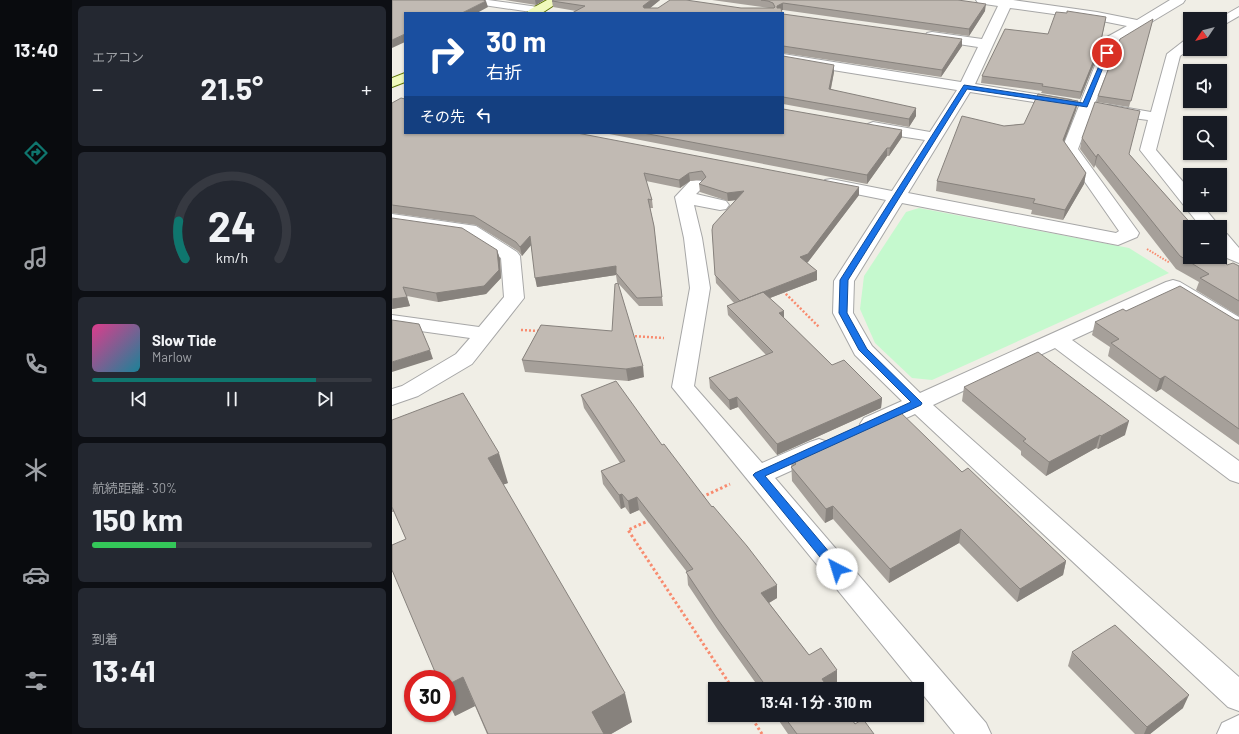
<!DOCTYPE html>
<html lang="ja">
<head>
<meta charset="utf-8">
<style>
	:root { --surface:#171b24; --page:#242831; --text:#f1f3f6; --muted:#9ea1a6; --line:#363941; --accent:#0f766e }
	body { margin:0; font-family:Barlow,"Noto Sans JP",sans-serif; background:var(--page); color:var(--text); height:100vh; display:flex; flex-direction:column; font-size:15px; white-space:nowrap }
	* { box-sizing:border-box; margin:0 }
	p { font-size:13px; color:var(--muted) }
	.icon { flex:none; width:22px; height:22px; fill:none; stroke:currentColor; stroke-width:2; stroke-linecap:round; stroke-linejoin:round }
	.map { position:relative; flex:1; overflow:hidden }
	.details { display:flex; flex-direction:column; gap:6px; padding:6px; background:#0d0f14; width:320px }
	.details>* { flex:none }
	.hud { position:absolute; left:12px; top:12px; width:380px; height:122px; border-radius:0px; box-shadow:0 1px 3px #0004; background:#1a4fa0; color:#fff; overflow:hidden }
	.needle { width:26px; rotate:235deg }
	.controls { position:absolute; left:791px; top:12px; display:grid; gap:8px }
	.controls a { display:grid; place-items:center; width:44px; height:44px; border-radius:0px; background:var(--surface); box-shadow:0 1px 3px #0004; font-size:20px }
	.speed { position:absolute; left:12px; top:670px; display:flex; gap:8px; font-size:20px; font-weight:700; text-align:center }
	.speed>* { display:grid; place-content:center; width:52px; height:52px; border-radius:50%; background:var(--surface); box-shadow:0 1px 3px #0004; line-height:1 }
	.speed .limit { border:6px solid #d22; background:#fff; color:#111 }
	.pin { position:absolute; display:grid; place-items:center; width:34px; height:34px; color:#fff; margin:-17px; border:2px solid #fff; border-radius:50%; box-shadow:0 1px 4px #0007 }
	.me { position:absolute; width:44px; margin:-22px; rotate:320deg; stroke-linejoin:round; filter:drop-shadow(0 0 3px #0008) }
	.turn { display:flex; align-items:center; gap:14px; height:84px; padding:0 16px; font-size:18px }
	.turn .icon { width:52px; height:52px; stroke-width:2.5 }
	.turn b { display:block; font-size:28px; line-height:34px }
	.then { display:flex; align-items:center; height:38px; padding:0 16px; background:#0003; gap:8px; font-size:15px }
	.big { font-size:30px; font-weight:700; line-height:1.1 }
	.details .tile { flex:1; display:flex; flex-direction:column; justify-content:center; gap:6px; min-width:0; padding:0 14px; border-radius:6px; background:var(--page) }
	.details .dial { align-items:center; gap:0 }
	.dial svg { height:104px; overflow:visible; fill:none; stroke:var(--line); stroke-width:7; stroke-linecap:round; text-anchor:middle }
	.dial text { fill:var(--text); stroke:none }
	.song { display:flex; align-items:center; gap:12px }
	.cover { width:48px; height:48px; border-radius:6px; background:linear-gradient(135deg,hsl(330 70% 55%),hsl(190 70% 35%)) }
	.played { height:4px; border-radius:2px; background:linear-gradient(90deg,var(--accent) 80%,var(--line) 80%) }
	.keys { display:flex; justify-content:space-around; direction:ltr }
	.heat { display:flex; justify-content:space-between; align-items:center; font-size:22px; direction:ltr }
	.charge { height:6px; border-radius:3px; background:linear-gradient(90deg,#34c759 30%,var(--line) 0) }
	.trip { position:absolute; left:316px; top:682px; width:216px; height:40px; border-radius:0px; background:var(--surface); box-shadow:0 1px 3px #0004; font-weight:700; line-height:40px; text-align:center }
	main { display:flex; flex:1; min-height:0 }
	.dock { display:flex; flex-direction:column; width:72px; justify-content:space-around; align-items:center; background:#090b0e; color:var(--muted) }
	.dock .icon { width:28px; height:28px }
	.dock .active { color:var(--accent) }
	.dock b { font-size:18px; color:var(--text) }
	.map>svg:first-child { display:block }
	.park { fill:#c5f9ce }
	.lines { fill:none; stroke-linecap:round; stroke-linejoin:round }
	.lane-casing { stroke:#a7a7a7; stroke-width:2 }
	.street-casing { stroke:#a7a7a7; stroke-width:2 }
	.secondary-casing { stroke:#607806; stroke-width:2 }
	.path-far2 { stroke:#f88b6f; stroke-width:2; stroke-dasharray:1.5 1.5; stroke-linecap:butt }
	.path-far1 { stroke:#f88b6f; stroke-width:2.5; stroke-dasharray:2 2; stroke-linecap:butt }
	.path { stroke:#f88b6f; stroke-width:3; stroke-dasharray:2.5 2.5; stroke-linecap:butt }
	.lane { fill:#fff; fill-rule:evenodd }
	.street { fill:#fff; fill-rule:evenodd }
	.secondary { fill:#f0f9bc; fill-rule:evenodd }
	.wall { fill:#a6a09a }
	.shaded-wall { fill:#87827d }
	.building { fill:#c1bab3; stroke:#87827d }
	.route { fill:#1a73e8; stroke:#114b97 }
</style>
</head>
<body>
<main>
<nav class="dock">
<b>13:40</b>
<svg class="icon active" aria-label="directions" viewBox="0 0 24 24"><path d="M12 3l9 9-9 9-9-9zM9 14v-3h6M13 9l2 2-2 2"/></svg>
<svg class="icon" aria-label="music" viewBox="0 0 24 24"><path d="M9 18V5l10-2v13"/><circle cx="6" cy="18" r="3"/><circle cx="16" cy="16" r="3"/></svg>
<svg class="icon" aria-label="phone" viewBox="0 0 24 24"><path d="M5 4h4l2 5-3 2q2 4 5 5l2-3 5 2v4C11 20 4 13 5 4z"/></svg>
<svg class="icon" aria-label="climate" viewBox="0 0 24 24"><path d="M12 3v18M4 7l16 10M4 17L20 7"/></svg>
<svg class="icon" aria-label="car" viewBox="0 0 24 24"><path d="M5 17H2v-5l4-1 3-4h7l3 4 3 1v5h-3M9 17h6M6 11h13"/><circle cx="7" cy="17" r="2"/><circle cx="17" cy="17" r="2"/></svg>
<svg class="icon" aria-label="filters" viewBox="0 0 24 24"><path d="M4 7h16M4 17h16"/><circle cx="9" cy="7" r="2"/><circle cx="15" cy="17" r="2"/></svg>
</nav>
<section class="details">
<div class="tile"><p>エアコン</p>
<div class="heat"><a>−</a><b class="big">21.5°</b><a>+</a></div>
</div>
<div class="tile dial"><svg viewBox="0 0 100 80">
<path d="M14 69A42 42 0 1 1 86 69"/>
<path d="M14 69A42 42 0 0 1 9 40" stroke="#0f766e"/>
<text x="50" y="56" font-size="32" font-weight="700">24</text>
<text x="50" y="72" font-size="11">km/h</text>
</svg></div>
<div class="tile">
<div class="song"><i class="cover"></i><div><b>Slow Tide</b><p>Marlow</p></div></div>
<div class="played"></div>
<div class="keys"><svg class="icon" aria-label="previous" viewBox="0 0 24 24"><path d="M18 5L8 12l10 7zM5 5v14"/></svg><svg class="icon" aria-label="pause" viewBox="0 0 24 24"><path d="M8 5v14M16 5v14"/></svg><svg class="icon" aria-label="next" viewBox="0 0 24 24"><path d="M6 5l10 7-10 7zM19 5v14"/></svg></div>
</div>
<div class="tile"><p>航続距離 · 30%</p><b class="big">150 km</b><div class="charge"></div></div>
<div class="tile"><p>到着</p><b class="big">13:41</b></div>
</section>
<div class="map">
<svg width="847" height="734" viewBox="0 0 847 734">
	<rect width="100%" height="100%" fill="#f0eee6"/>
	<path class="park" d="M527,208l210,40 40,25 -237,107 -20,-2 -37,-35 -15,-34 4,-33 42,-64z"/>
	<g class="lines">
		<defs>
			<path id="lane" d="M74,0h22l50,7 5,3 -5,3 -68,-10z"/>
			<path id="street" d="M584,0h37l84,12 40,8 33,-20h15l-2,3 -65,39 -40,107 61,84 -2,4 -19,8 -216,-42 -48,78 -1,32 19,33 48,47 246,-111 7,-2 7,2 59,35v15l-7,-1 -60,-37 -100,46 167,121v22l-9,-3 -175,-132 -122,57 306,272v34l-11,-4 -313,-293 -35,16 -8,2 -8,-2 -4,-6 4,-6 38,-17 -47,-46 -22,-42 1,-32 52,-81 -55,-11 -6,-1 -3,-4 3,-4 6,-1 61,12 33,-51 -52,-8 -5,-2 -3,-3 3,-3 5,-2 57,10 27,-42 -174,-28v-8l178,28 17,-35 -46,-7 -5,-1 -2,-3 2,-3 5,-1 50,7 16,-33 -20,-3zM618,8l87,12 30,6 -20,11 -2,3 -43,109 57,82 -3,2 -208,-40 62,-101 96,15 5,-1 2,-3 -2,-3 -5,-1 -91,-15z
				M847,7v9l-19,11v-8h-2z
				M798,39v10l-10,7 -24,94 34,40v15h12l18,22h-19l-61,-77 8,-30 -38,-5 -5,-2 -3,-3 3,-3 5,-2 41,7 16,-58 18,-14z
				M304,180l6,1 3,4 -9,9 30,7 3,4 -3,4 -6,1 -26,-5 8,33 8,50 -16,98 68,77 48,-21 9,-3 9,3 3,6 -3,6 -53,24 211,245 5,11h-36l-283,-347 18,-99 -6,-50 -9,-41 15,-16z
				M0,214l84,12 41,26 3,4 4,42 -52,66 -54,32 -26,9v-16l10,-3 54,-32 14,-16 -78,-11v-12l87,12 25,-30 -3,-39 -36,-23 -73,-11z
				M828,232l7,2 12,14v15l-12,-5 -7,-8z
				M847,715v19h-22l5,-11z"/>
			<path id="secondary" d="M155,0h15l-20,13h-15l2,-3z
				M13,73v9l-13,5v-9z"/>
		</defs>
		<use href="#lane" class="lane-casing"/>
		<use href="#street" class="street-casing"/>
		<use href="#secondary" class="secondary-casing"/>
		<path class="path-far2" d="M755,249l23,14"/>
		<path class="path-far1" d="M391,291l36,36
			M129,330l19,1
			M239,336l33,2"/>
		<path class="path" d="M310,497l28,-13
			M258,520l-22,10 105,159
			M358,715l12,19"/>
		<use href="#lane" class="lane"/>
		<use href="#street" class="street"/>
		<use href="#secondary" class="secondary"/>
	</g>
	<path class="wall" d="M113,0h39l-8,5z
		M162,0h106l-10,8h119l-57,-8h246l27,11 -16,25 -186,-26 -207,1 -23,-4 -1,-6z
		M391,14l179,32 -21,31 -158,-24z
		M761,19l-24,88 -32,-5 1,-6z
		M707,52l-19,47 -39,-6 1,-2 -61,-8 1,-7z
		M391,56l51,16 -3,17 85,27 -7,11 -126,-23z
		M686,101l-2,9 -12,32 22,31 -2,11 -21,36 -32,-6 1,-4 -96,-19 1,-10 67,-55 20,-2z
		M0,103l185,30 282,62 -51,67 -1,1 10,8v9l-47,18 14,20 48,47 50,33 -1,10 -104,47 -39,-48 -8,3 -20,-22 -1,-10 57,-23 -38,-40 -1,-9 7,-3 -18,-20 -4,-53 24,-30 -8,1 -28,-9 -1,-8 4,-4h-1l-12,1 -10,7 -34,-7 6,19 1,8h-3l4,18 9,80h-24l-22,-24 -1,-7 -79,12 -6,-42 -9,11 -4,-5 -42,-26 -84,-12z
		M510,130v7l-13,19h-2l-20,28 -263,-51h179z
		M690,138l48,17 97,110 12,1v50l-43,-26 3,-8 -23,-13 -81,-104 -1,3 -14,-19z
		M0,218l105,32 3,9 1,19 -15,16 -48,8 -31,-6 3,10 -18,3z
		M734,311l113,9v125l-78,-56 -5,3 -48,-36 2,-9 -18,-12 3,-13z
		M149,325l103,52 -16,4 -103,-9 -3,-12z
		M572,387l161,48 -27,14 -2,-1 -50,28 -25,-21v-4l-59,-50z
		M189,395l81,50 115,153 -8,5 40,52 28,28 -9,5 1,1h-69l-42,-59 -30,-45 -1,-13 -48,-62 -9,4 -5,-7 -4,2 -18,-25 -2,-13 19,-8 -36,-55z
		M0,420l116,63 -5,1 129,238 -21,12h-124l-12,-28 -20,10 -8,-17v-20l-41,-140 -12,-27h-2z
		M399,458l171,14 104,89 -3,14 -46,27 -58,-59 -70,40 -56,-64 -8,4 -33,-42z
		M680,652l111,56 -33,26h-15l-67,-68z
		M383,715h74l6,9 19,10h-86z"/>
	<path class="shaded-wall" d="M143,0h9l-8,5z
		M259,0h9l-16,13 -1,-7z
		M94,1l2,6 -11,6h-15z
		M391,3v7l-6,2v-6z
		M594,4l-1,7 -16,25v-7z
		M714,17l-7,35 -19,47 1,-7z
		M13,34v8l-13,6v-8z
		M570,39v7l-21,31 1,-7z
		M442,65v7l-5,25v-8z
		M686,101l-2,9 -15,40 2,-10z
		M524,108v8l-7,11v-8z
		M510,130v7l-13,19 1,-8z
		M495,148v8l-20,28v-9z
		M706,154l-3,11 -1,3 2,-11z
		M297,173l1,8 -10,7 -1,-8z
		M694,173l-2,11 -21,36 2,-10z
		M467,187v8l-51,67 -8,3v-8z
		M352,191l1,8 -17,2 -1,-8z
		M138,236l2,8 -10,12 -2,-9z
		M105,250l3,9 1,19 -15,16 -48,8 -2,-9z
		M224,266v9l-79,12 -2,-9z
		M425,271v9l-76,29 -1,-8z
		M15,297l3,9 -18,3v-10z
		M392,311v10l-5,-8z
		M38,350l3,9 -41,13v-10z
		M251,366l1,11 -16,4 -2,-12z
		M773,376l-4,13 -5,3 4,-13z
		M345,397l1,10 -8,3 -1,-10z
		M490,398l-1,10 -104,47v-11z
		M737,421l-4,14 -27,14 3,-13z
		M708,435l-4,13 -50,28 3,-14z
		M107,453l9,30 -11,4 -9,-29z
		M230,494l3,13 -4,2 -2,-14z
		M245,497l2,13 -9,4 -2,-13z
		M441,506v13l-8,4 1,-14z
		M569,529l-2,14 -70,40 1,-14z
		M674,561l-3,14 -46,27 3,-13z
		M385,585v13l-15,9 -1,-14z
		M445,670v13l-10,6 -5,-10z
		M71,677l12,29 -20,10 -8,-17v-14z
		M233,693l7,29 -21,12h-13l-6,-22z
		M797,695l-6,13 -33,26h-6l3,-7z"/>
	<path class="building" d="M0,0h91l3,1 -24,12h-57v21l-13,6z
		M162,0h97l-8,6 1,2h14l12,-8h16l55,8h33l1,-1 -2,-4 -5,-2 -7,-1h197l28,4 -17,25 -186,-26 -6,3v2h4l1,5h-210l13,-7 -33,-5z
		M675,11l39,6 -6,28 -19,47 -39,-6 1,-2 -61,-8 23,-47 43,5 8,-22 11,1z
		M391,14l179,25 -20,31 -159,-24z
		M761,19l-22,82 -33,-5 22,-57z
		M391,56l51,9 -5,24 87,19 -7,11 -126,-22z
		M646,94l40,7 -15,39 23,33 -21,37 -32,-7 2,-4 -98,-18 25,-65 42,10 20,-2z
		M9,98l4,1v34h172l282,54 -51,67 -8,3 17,14 -77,30 -25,-26 -3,-45 1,-5 31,-34 -17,2 -28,-9 7,-7 -4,-6 -13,2 -10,7 -35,-7 8,27 -4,-1 6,27 8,71 -25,1 -21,-25v-7l-81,12 -5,-42 -10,11 -4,-5 -42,-26 -82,-11v-102z
		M703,102l45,9 -11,43 65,73h-4v30h30l7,8 6,-2 6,3v35l-39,-23 9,-4 -29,-18 -82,-102 -2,3 -14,-19z
		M391,109l119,21 -12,18h-3l-20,27 -224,-42h140z
		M0,218l70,10 35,22 2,20 -15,16 -48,7 -33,-6 4,10 -15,2z
		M226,283l25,83 -17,3 -104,-9 19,-35 71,6 3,-47z
		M788,286l56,34h3v109l-74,-53 -5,3 -49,-36 8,-4 -24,-17 28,-13 3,2z
		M371,292l21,19 -5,2 53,52 12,-5 38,38 -105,46 -40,-47 -8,3 -20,-22 64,-26 -46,-46z
		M0,320l27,4 11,26 -38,12z
		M646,352l91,69 -28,15 -1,-1 -51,27 -26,-21 3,-2 -62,-52z
		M224,381l46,64 2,-1 48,63 1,-1 34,40 30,39 -16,8 48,62 12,-7 16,22 -15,9 7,10h-64l-4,-6 2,-1 -47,-65 -30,-45 7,-3 -56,-72 -9,4 -6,-7 -3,1 -18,-24 24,-10 -44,-66z
		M71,393l36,60 -11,5 137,235 -33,19 12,22h-116l-25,-57 -16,8v-6h-9l-46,-109v-25l14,-6 -14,-32v-87z
		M505,409l65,63 6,-4 98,93 -46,28 -59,-60 -71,40 -57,-63 -7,3 -35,-42 5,-3 -5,-6z
		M723,625l74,70 -42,32 -75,-75z
		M391,715h66l6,9 8,-5 11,15h-77z"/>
	<path class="route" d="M713,52l4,1 -22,54 -120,-18 -119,191 -1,33 20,36 55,54 -1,2 -156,71 76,90 2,3 -2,4 -4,1 -4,-1 -80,-98 2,-2 156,-71 -52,-52 -20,-37 1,-33 124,-195 119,18z"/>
</svg>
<div class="controls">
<a><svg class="needle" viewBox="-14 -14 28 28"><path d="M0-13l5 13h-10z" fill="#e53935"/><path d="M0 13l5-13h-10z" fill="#9ea1a6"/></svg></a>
<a><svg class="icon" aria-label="sound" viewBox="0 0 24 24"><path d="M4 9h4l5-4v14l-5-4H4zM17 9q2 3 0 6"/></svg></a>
<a><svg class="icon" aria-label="search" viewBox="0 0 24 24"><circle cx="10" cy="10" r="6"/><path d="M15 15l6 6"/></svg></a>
<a>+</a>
<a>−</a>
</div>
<div class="speed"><div class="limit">30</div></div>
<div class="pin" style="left:715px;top:53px;background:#d93025"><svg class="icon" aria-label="arrive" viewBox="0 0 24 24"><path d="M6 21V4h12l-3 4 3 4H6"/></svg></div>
<svg class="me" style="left:445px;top:569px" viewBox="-20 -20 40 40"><circle r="19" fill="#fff"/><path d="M0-13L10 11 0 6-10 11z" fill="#1a73e8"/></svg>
<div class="trip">13:41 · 1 分 · 310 m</div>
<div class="hud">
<div class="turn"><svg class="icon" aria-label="right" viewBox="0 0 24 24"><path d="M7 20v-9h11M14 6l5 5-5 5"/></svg><div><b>30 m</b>右折</div></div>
<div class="then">その先<svg class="icon" aria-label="left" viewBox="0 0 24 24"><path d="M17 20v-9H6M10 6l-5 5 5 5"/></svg></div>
</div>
</div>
</main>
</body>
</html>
